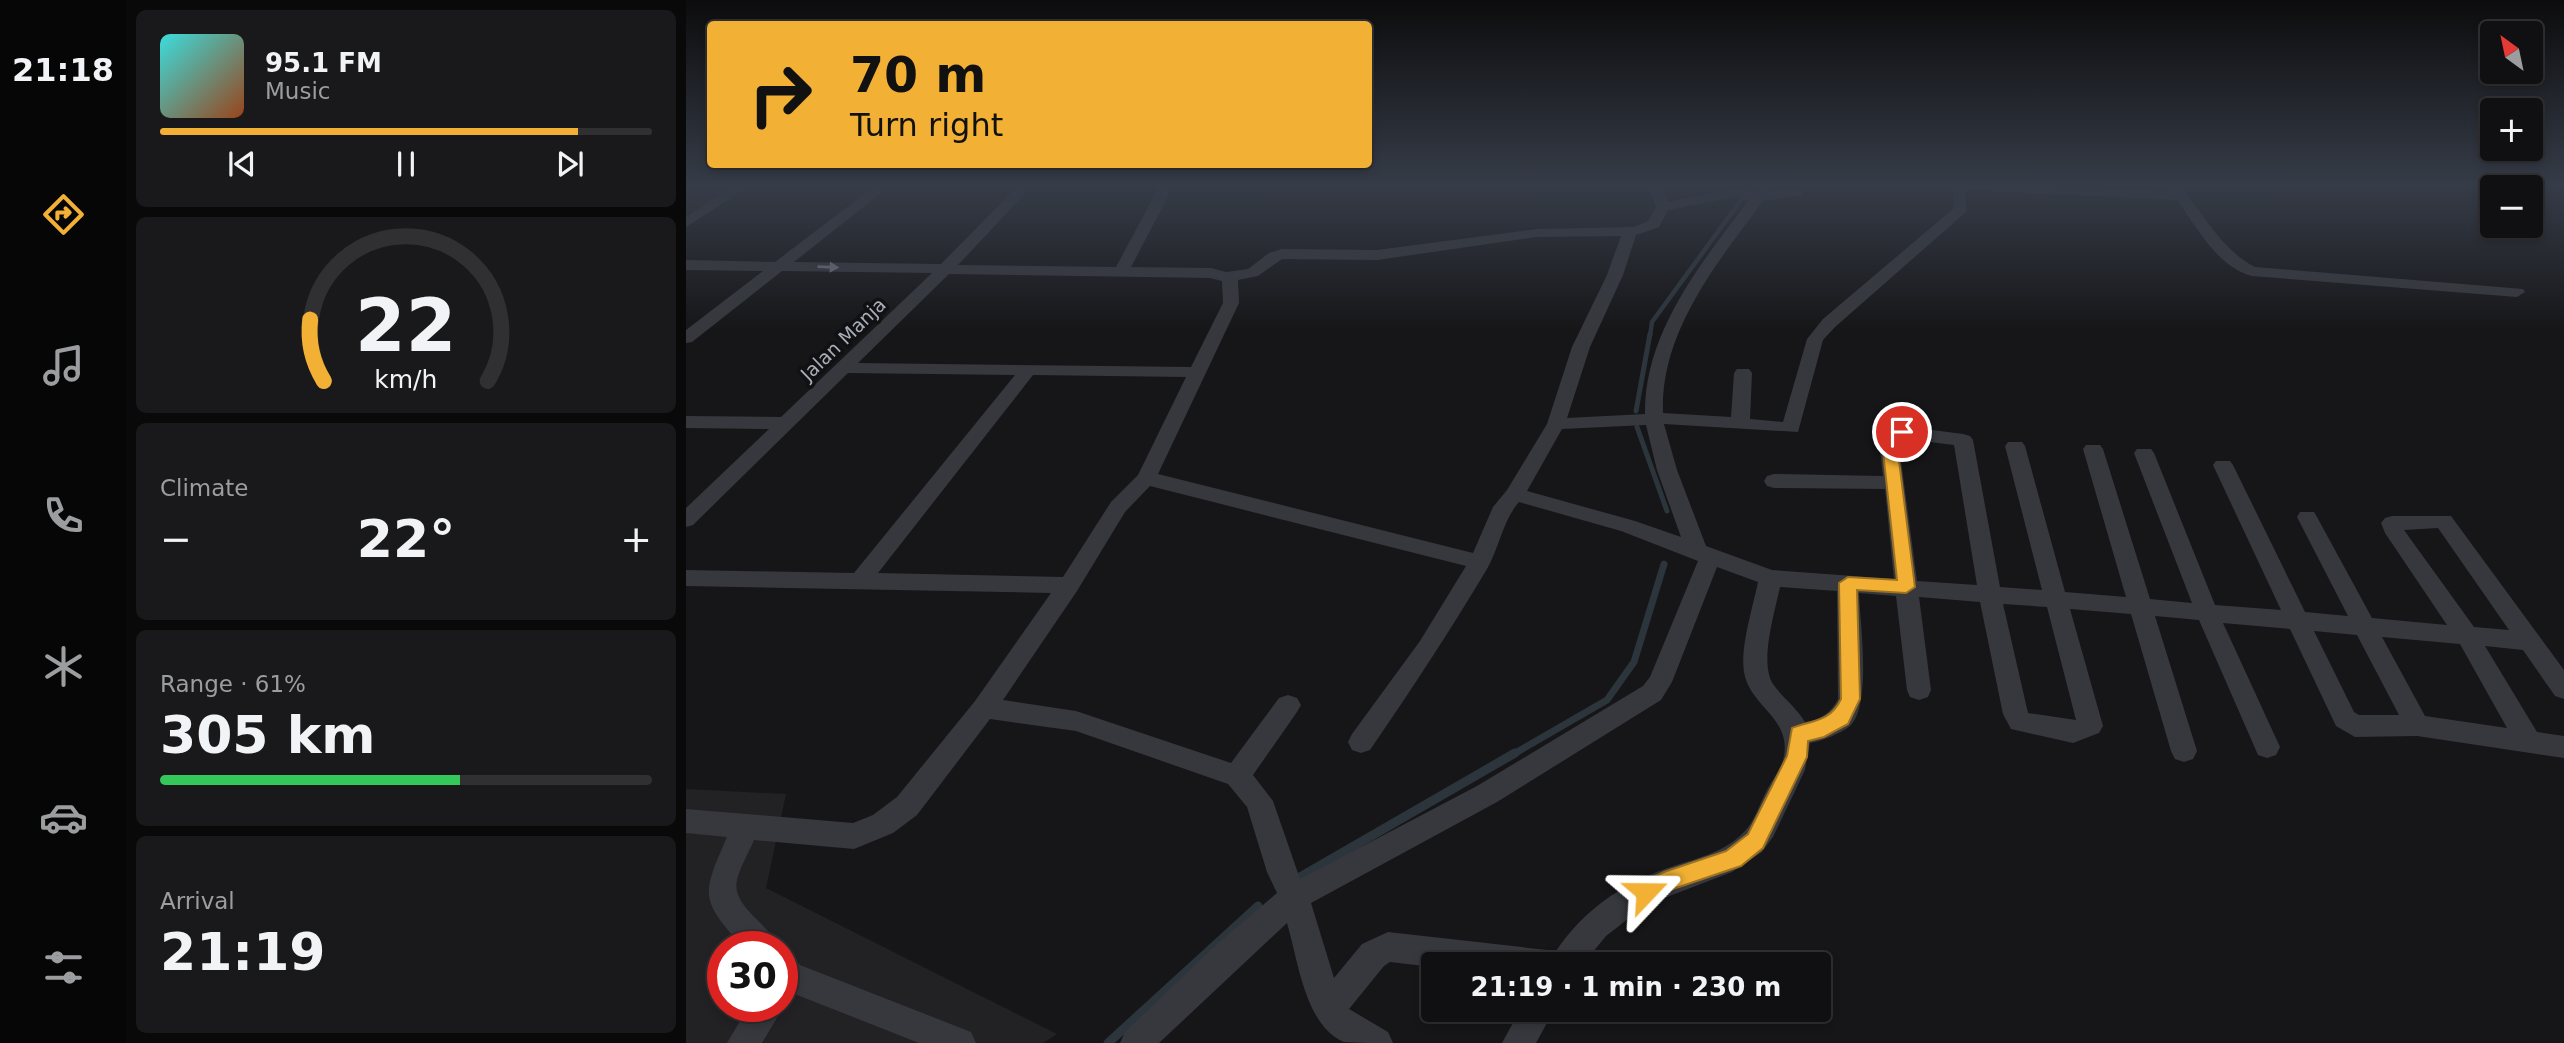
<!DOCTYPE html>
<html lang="en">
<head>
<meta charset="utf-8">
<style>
	:root { --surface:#101012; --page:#19191b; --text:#f1f3f6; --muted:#9c9d9f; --line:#303032; --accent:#f2b134 }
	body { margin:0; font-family:"DejaVu Sans",sans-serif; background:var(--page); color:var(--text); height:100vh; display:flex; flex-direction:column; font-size:26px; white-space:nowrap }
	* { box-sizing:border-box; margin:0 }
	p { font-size:23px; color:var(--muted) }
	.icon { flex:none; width:38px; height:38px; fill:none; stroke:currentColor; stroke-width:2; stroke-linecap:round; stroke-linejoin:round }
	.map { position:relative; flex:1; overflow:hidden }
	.details { display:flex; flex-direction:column; gap:10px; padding:10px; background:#09090a; width:560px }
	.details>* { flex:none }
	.hud { position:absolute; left:21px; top:21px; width:665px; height:147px; border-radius:7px; box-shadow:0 4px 10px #0003,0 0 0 2px var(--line); background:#f2b134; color:#111; overflow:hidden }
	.needle { width:46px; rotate:327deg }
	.controls { position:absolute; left:1794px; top:21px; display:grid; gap:14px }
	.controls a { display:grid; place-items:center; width:63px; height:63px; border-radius:7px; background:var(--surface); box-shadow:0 4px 10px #0003,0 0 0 2px var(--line); font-size:35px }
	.speed { position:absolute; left:21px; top:931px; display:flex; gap:14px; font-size:35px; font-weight:700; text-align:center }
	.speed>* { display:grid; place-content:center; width:91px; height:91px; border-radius:50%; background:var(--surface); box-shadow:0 4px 10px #0003,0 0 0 2px var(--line); line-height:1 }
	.speed .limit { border:10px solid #d22; background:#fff; color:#111 }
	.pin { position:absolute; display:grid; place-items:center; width:60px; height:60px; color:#fff; margin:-30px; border:4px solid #fff; border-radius:50%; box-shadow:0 2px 7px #0007 }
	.me { position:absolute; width:77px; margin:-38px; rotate:67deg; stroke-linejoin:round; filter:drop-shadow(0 0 5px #0008) }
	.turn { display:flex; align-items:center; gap:24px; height:147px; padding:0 28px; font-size:32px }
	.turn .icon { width:91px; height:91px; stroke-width:2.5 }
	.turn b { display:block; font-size:49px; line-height:60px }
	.big { font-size:52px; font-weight:700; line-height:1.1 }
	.details .tile { flex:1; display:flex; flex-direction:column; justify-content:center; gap:10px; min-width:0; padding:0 24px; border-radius:10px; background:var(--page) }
	.details .dial { align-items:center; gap:0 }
	.dial svg { height:182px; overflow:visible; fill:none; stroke:var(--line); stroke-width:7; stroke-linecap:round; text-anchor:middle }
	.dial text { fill:var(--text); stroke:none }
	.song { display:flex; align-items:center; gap:21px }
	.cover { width:84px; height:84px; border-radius:10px; background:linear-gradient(135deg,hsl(180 70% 55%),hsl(20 70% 35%)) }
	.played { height:7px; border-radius:4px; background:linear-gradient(90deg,var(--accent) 85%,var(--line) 85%) }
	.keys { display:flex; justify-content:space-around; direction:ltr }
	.heat { display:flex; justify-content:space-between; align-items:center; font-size:38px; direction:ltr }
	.charge { height:10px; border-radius:5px; background:linear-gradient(90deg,#34c759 61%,var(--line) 0) }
	.trip { position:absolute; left:735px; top:952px; width:410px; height:70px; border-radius:7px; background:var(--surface); box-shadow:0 4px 10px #0003,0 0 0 2px var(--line); font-weight:700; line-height:70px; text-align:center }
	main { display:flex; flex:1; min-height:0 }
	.tabs { display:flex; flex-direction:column; width:126px; justify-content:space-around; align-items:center; background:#060607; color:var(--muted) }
	.tabs .icon { width:49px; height:49px }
	.tabs .active { color:var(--accent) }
	.tabs b { font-size:32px; color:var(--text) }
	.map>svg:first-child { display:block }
	.built { fill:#222225; fill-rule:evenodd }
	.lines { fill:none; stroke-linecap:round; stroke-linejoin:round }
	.stream-far3 { stroke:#2c353c; stroke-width:4.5 }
	.stream-far2 { stroke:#2c353c; stroke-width:5 }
	.stream-far1 { stroke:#2c353c; stroke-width:7 }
	.stream { stroke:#2c353c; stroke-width:9 }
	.minor { fill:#37383d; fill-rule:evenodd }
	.oneway { fill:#757881 }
	.route { fill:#f2b134; stroke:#9d7322; stroke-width:2 }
	.labels { text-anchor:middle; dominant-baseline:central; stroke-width:7; stroke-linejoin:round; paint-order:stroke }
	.street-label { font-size:19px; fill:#a8adb8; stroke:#111113 }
</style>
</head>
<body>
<main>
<nav class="tabs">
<b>21:18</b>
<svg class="icon active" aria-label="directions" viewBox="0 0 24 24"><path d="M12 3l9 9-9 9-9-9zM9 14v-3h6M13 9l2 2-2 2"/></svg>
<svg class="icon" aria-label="music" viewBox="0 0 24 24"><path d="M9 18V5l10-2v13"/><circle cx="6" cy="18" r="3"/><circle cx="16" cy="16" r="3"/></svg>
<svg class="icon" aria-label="phone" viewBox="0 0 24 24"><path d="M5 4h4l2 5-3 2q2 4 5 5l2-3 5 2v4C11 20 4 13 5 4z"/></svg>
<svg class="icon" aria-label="climate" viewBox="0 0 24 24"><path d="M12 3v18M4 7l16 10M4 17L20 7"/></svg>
<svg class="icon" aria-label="car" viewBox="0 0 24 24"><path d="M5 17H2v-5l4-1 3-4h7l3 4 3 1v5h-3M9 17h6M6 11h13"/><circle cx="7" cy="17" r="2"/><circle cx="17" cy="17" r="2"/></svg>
<svg class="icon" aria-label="filters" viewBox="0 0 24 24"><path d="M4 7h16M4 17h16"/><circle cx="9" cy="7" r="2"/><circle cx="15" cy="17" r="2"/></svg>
</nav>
<section class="details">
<div class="tile">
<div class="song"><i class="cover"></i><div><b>95.1 FM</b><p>Music</p></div></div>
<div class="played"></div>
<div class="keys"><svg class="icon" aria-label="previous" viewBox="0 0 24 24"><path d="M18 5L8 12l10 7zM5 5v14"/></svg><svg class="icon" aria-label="pause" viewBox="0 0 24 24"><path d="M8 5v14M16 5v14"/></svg><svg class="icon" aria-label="next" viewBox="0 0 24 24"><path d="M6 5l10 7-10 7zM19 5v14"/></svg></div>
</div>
<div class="tile dial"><svg viewBox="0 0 100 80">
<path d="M14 69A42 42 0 1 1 86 69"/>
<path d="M14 69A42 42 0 0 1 8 42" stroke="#f2b134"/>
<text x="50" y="56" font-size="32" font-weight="700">22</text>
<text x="50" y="72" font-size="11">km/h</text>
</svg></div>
<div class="tile"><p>Climate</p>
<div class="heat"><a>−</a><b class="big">22°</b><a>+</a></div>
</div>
<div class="tile"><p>Range · 61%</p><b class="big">305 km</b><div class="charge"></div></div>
<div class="tile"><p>Arrival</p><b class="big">21:19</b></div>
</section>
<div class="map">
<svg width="1878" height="1043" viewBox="0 0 1878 1043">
	<rect width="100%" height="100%" fill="#161618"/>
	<path class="built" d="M0,185h54l-54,34z
		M0,789l100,5 -20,94 291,146 -14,9h-357zM37,947h59v59h-59z"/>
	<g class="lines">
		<path class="stream-far3" d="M964,336l2,-14 100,-137"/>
		<path class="stream-far2" d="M950,411l14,-77
			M951,427l30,84"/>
		<path class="stream-far1" d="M826,755l95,-55 27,-38 30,-98"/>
		<path class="stream" d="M609,880l220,-127
			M422,1043l150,-137"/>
		<path class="minor" d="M49,185h16l-65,42v-10z
			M190,185h15l-97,77 147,2 78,-79h14l-75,80 158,2 44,-82h14l-43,82 80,1 15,4 22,-3 21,-16 13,-4 95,1 160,-21 97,-2 14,-6 8,-14 -8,-22h14l6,17 66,-13 21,3 7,-7h8l2,3 -3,3 33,-2v6l-39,6c-46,62 -103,131 -100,212l68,4 3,-44 3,-4h12l3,4 -2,46 33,3 24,-83 16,-20 131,-111 -2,-23 218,6 -5,-6h14c24,27 42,65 76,82l268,22 2,3 -8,5 -265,-21c-35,-9 -55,-49 -75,-76l-211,-10v22l-131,115 -12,13 -25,92 -134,-8 13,46 29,76 66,24 122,9 -9,-90 -111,-1 -7,-2 -3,-5 3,-5 7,-2 109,2 -5,-42 3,-4 21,-4 61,8 7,2 3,4 27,147 42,3 -37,-144 3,-4h14l3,4 40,146 61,5 -43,-148 3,-4h14l3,4 47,150 42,4 -58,-150 3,-4h14l3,4 61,152 66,5 -68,-145 3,-4h14l3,4 72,147 43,4 -51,-99 3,-5h14l3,5 55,101 75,7 -62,-92 -4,-10 4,-5 7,-2h59l113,154v29l-9,-3 -32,-46 -38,-4 52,86 27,4v22l-147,-22 -62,1 -19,-11 -46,-97 -67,-6 57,124 -4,8 -9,3 -9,-3 -59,-135 -44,-4 42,135 -4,8 -9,3 -9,-3 -4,-8 -40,-137 -61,-5 33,117 -4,7 -26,10 -62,-14 -8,-15 -23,-112 -61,-5 12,93 -3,7 -9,3 -9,-3 -3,-7 -11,-94 -37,-3c1,29 13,113 -9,133 -10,8 -28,15 -40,17l-5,27 -32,67 -11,15 -30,20 -86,33 -40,31 -23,28h-150v3l-43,-5 -6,4 -35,43 39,23 5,11c-14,0 -36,0 -49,-1 -39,-16 -46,-82 -57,-119l-128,120h-39l5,-11 93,-89 59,-50 -10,-21 -20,-65 -19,-23 -152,-53 -86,-12 -73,96 -24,18 -39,16 -100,-9c-5,12 -14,27 -17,40 -6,27 33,44 42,67h-36c-44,-48 -41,-52 -16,-110l-41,-4v-24l167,14 20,-8 24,-18 78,-96 76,-108 -365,-7v-16l168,3 161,-198 -167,-2 -155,152 -7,2v-19l83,-79 -83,-1v-12l95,1 151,-144 -150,-2 -90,71 -6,1v-13l77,-59 -77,-1v-10l89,2zM1048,197l15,3c-47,62 -105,132 -104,214l-78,4 23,-71 33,-72 13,-40 23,-8 9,-17zM935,236l-14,39 -35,72 -25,77 -40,66 -14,17 -20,46 -315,-79 81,-171 -1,-23 20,-4 24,-17 95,1 160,-23zM263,274l261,4 12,3 1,22 -32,64 -333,-4zM347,375l153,2 -48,98 -27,27 -48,75 -185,-4zM960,425l11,45 24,67 -46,-16 -108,-30 35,-62zM1212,438l56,7 23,140 -60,-4zM464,486l316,80 -46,75 -68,93 -4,8 4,8 9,3 9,-3c41,-60 80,-119 117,-181 12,-21 16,-49 32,-67l102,29 77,30 -48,116 -7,9 -166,100 -177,93 -27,-78 -20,-26 44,-63 4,-7 -4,-7 -9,-3 -9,3 -48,65 -155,-52 -73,-11 74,-109 48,-79zM1752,528l71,102 -35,-3 -70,-97zM1031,567l41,15c-5,25 -18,65 -14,90 6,36 50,46 39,88 -3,10 -10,19 -15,28 -8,14 -12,31 -23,43 -21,23 -53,28 -80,38 -45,16 -82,42 -109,82l-168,-19 -26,12 -28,34 -23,-75 186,-101 164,-102 11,-18zM1094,587l57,4 1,108c-7,14 -18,21 -33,23 -9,-15 -22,-24 -32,-38 -14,-21 2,-73 7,-97zM1317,604l44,3 29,113 -48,-7zM1628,631l43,4 42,80h-40l-5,-3zM1696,637l78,7 47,84 -82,-12z
			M96,953l11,4 7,8 171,67 5,11h-57l-137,-54z
			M96,1002l2,4 -22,37h-35l22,-37h33z
			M834,1010h34l-18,33h-34z"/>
	</g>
	<defs><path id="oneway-solid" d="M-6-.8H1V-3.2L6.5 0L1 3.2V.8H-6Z" transform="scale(1.75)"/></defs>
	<use class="oneway" href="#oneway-solid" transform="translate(142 267) rotate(2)"/>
	<linearGradient id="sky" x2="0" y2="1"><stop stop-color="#0c0c0d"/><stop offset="0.56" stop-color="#363c48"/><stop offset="1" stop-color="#363c48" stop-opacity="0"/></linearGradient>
	<rect width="1878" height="331" fill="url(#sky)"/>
	<path class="route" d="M1216,427l7,5 -2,3 -11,2 19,150 -9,6 -49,-3 3,109 -12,25 -24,13 -16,4 -1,16 -44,91 -22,18 -71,24 -24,12 -8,-3 -3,-7 3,-8 26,-12 62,-21 22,-17 39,-78 5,-28c21,-8 38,-6 49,-29l-2,-116 9,-6 49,3 -16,-147 2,-3z"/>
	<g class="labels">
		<g class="street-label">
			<text transform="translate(157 339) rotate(-44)">Jalan Manja</text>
		</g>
	</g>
</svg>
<div class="controls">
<a><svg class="needle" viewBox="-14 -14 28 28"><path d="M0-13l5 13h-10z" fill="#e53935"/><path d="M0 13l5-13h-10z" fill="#9c9d9f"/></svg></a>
<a>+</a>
<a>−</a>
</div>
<div class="speed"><div class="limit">30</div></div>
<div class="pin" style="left:1216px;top:432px;background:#d93025"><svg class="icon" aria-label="arrive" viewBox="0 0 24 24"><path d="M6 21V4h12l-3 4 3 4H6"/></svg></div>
<svg class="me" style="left:960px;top:892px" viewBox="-20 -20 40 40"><path d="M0-17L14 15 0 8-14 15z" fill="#f2b134" stroke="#fff" stroke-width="4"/></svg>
<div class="trip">21:19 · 1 min · 230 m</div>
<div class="hud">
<div class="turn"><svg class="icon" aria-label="right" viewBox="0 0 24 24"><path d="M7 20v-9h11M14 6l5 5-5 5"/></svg><div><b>70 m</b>Turn right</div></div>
</div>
</div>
</main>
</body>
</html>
